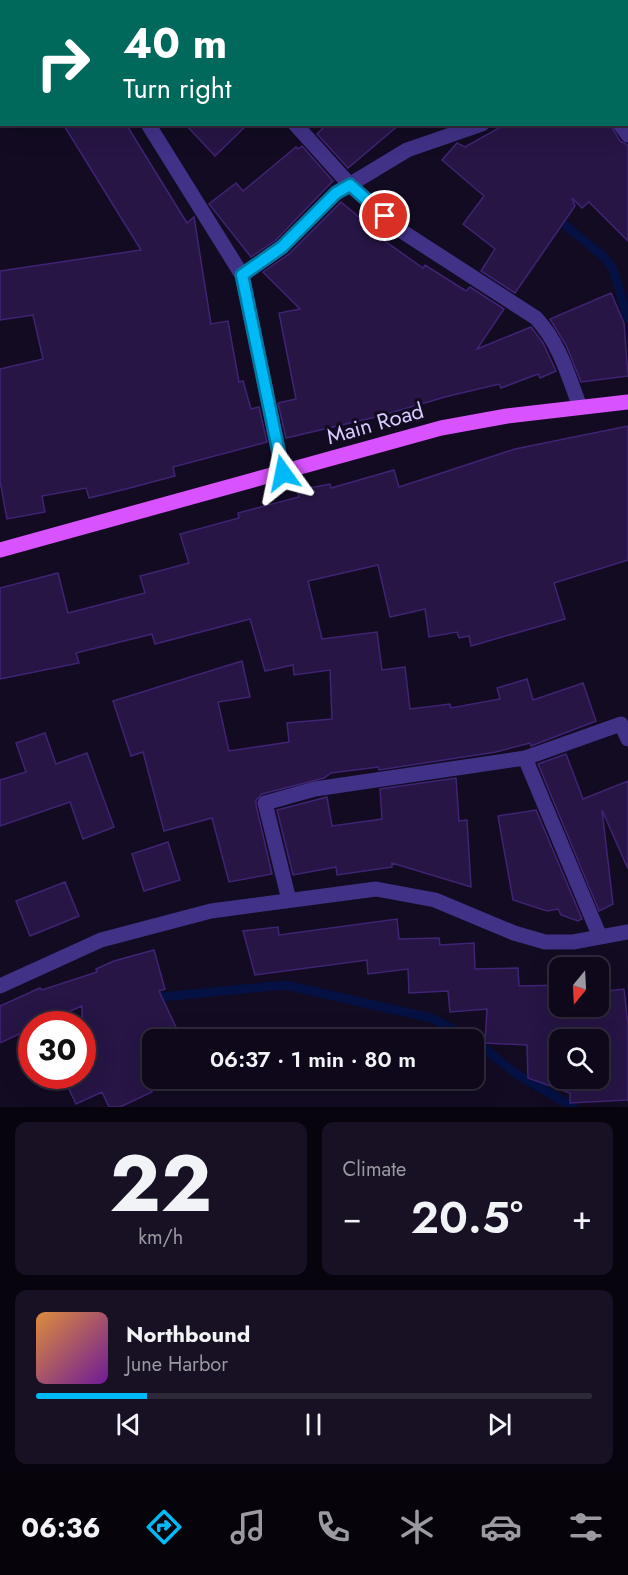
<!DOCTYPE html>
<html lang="en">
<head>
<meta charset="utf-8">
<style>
	:root { --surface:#0e081a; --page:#171123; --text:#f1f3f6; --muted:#9b9aa2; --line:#2e2939; --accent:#00baf7 }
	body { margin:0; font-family:Jost,sans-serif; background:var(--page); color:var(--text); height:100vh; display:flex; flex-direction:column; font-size:22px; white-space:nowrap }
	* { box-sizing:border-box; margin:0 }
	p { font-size:20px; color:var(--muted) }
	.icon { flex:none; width:33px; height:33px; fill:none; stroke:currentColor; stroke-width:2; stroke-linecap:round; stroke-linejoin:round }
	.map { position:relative; height:1107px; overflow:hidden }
	.panel { display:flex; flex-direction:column; gap:15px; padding:15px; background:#08040e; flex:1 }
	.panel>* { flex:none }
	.hud { position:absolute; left:0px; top:0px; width:628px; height:126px; box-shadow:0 6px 24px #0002,0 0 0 2px var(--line); background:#00695c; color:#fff; overflow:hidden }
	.needle { width:39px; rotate:198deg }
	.fabs { position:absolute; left:549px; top:957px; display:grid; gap:12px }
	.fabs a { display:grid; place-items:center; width:60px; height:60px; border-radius:12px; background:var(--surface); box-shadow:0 6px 24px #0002,0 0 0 2px var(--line); font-size:30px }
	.speed { position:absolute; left:18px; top:1011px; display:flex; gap:12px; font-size:30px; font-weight:700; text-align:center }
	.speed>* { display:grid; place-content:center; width:78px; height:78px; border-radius:50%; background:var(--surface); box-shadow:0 6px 24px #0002,0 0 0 2px var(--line); line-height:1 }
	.speed .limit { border:9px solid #d22; background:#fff; color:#111 }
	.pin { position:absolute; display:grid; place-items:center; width:51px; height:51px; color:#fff; margin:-26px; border:3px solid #fff; border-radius:50%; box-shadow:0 2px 6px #0007 }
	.me { position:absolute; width:66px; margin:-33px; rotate:348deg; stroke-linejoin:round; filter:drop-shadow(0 0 4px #0008) }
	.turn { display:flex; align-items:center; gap:21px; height:126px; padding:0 24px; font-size:27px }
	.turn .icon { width:78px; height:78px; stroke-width:2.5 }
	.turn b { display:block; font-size:42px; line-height:51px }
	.big { font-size:45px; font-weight:600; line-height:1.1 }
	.panel .widget { flex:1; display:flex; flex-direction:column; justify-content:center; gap:9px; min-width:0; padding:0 21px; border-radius:12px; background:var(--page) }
	.panel .dial { align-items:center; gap:0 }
	.dial b { font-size:78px; line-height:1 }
	.song { display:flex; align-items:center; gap:18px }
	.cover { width:72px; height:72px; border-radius:9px; background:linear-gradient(135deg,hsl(30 70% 55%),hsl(280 70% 35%)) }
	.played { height:6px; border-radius:3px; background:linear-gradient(90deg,var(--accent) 20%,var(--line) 20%) }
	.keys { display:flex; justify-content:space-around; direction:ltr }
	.heat { display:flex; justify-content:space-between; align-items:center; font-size:33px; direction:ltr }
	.panel .tiles { flex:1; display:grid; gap:15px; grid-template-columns:1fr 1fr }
	.widget:last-child { grid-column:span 2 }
	.trip { position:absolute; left:142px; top:1029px; width:342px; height:60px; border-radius:12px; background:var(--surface); box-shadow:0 6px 24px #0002,0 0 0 2px var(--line); font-weight:600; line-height:60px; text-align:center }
	.menu { display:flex; height:96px; justify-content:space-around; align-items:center; background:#06030a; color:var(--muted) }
	.menu .icon { width:42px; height:42px }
	.menu .selected { color:var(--accent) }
	.menu b { font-size:27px; color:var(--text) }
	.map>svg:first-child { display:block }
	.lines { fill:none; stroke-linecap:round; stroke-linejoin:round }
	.stream { stroke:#041142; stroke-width:9 }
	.building { fill:#261545; stroke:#402474; stroke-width:1.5; fill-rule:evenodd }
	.minor { stroke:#413187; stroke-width:15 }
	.major { stroke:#d853ff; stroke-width:15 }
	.route-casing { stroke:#0079a1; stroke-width:15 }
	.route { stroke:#00baf7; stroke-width:10 }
	.labels { text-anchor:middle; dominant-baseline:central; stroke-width:6; stroke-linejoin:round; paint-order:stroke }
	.street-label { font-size:22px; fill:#daccff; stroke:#120b22 }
</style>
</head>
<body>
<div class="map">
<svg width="628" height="1107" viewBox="0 0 628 1107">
	<rect width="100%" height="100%" fill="#120b22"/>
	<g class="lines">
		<path class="stream" d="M340,0v2
			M554,216l51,42 8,11 15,49
			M151,998l134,-13 146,33 43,22
			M72,1024l20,-8
			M474,1040l41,33 58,34"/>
	</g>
	<path class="building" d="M63,124h63l61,99 7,-6 17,107 17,-3 11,61 4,-1 8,28 8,-2 8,35 -94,25 2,9 -49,13 -37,9 -3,-10 -44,8 3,16 -38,7 -7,-38v-112l43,-10 -10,-44 -33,5v-49l141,-21z
		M185,124h63l-33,32z
		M327,124h73l-52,44 -31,-34z
		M506,124h104l10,17 8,4v96l-39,-39 -7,6 -10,-10 3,8 -60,87 -34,-22 14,-22 -32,-25 21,-28 -42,-36 15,-17 8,4z
		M302,146l31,35 -57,59 -25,17 -42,-53 27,-21 7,8 53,-44 2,2z
		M341,202l24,20 -3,3 61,43 2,-3 41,26 4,-4 34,22 -27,40 54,-22 12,16 13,28 -16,7 -2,-4 -37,14 -2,-4 -54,13 -65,19 -94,22 -8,-35 18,-4 -17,-86 21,-4 -37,-37 26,-18z
		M611,293l13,30 4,53 -47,6 -15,-37 -16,-26z
		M628,426v134l-74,23 11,36 -94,27 -2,-10 -10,2 -2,-6 -28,5 -4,-28 -35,8 -12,-52 -70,16 14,58 55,-7 5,38 23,-3 5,42 40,-5 1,4 49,-9 -3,-11 30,-9 6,21 50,-17 13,38 -65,25 -1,-3 -34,9 -117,18 -1,-3 -47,6 -7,5 -62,16 -6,6v5l16,69 -43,8 -17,-64 -48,13 -21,-79 -12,4 -18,-55 129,-40 8,36 -32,5 11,49 60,-9 -2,-19 45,-4 -2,-49 -36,5 -1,-10 -28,6 -15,-52 -95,25 -3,-10 -76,19 3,10 -79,16v-91l58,-15 10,40 77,-20 -5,-17 49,-13 -9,-29 59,-16 -1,-5 61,-16 -1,-7 32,-6 1,4 63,-18 5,17 116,-38z
		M45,733l11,31 31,-11 27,74 -31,12 -13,-37 -70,24v-46l26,-8 -10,-29z
		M566,754l17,45 45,-18v88l-26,-59 11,94 -14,7 -61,-147z
		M456,778l3,43 8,-1 4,67 -79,-24v4l-55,8 -1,-8 -43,8 -16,-65 50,-13 5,29 50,-7 -2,-30z
		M536,810l46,109 -4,2 -17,-6 -3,-6 -11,2 -34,-11 -15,-84z
		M168,842l12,38 -36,11 -12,-37z
		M65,882l14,34 -49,20 -14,-35z
		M397,919l2,20 40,-1 1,7 34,-2 1,26 43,-1 1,18 41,-1v21h38v-14l26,-3 4,36v75l-58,3v-10l-42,-15 -1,-33 -42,-2 2,-34 -37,3 -2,-21 -39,2 -1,-24 -40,5 -1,-14 -112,15 -12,-44 35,-4 1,8zM560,1040h38v38h-38z
		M154,950l11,39 -6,2 23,49h-29v29l-10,5 9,18 -32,15h-11l-7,-15 -26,12 -13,-28h19v-70l-42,18h-8v4l-32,15v-37l40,-18 2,2 55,-18 -1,-3 18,-8z"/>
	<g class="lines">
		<path class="minor" d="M69,0l1,2
			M547,0v2
			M627,35l1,-1
			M148,124l94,151 41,198
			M295,124l55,61 53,47 133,86c24,26 32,57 44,89
			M620,124l8,11
			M242,275l40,-28 54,-54 71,-43 75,-26
			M525,758l75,179
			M289,900l-24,-97 50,-14 210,-31 96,-34 7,15
			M0,986l101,-46 110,-29 165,-22 59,11 79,33 31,9h28l55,-10"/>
		<path class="major" d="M0,550l441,-122 66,-12 121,-14"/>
	</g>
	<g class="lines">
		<defs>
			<path id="route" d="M283,473l-41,-198 40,-28 54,-54 14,-8 35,31"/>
		</defs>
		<use href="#route" class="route-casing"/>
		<use href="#route" class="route"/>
	</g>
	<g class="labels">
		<g class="street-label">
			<text transform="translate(375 423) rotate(-16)">Main Road</text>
		</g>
	</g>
</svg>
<div class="fabs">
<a><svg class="needle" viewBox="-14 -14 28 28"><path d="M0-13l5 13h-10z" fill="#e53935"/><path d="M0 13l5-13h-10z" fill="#9b9aa2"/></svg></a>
<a><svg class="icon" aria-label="search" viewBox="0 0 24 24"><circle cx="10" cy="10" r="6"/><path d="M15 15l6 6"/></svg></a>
</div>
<div class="speed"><div class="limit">30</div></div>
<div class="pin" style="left:385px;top:216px;background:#d93025"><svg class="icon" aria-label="arrive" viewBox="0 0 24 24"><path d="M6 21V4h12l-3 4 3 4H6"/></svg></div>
<svg class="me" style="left:283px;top:473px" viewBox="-20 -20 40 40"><path d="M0-17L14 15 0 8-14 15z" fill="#00baf7" stroke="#fff" stroke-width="4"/></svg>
<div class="trip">06:37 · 1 min · 80 m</div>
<div class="hud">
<div class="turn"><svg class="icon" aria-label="right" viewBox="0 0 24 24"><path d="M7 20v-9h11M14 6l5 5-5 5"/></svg><div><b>40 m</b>Turn right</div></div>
</div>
</div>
<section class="panel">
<div class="tiles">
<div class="widget dial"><b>22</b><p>km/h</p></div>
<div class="widget"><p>Climate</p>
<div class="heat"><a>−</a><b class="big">20.5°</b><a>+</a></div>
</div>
<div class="widget">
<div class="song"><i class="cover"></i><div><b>Northbound</b><p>June Harbor</p></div></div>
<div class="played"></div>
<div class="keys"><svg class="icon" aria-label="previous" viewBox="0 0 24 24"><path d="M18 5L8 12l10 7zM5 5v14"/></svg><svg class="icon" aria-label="pause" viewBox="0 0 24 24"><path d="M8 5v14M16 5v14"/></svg><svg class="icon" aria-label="next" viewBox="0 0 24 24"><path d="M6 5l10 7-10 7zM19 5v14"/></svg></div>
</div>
</div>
</section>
<nav class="menu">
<b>06:36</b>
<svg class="icon selected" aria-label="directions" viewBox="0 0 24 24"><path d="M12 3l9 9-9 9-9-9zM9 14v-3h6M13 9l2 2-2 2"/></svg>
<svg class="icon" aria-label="music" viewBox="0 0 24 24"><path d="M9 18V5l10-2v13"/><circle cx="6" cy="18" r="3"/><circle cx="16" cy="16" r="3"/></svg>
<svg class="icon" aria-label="phone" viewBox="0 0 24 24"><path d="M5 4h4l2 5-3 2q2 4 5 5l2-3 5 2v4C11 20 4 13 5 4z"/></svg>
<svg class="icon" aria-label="climate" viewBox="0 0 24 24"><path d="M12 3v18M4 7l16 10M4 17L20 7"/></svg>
<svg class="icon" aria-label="car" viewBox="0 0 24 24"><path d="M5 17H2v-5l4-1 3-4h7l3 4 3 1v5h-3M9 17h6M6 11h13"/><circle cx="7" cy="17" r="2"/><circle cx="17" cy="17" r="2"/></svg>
<svg class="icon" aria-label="filters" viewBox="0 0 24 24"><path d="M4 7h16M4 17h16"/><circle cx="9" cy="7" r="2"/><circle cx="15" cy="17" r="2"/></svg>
</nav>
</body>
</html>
